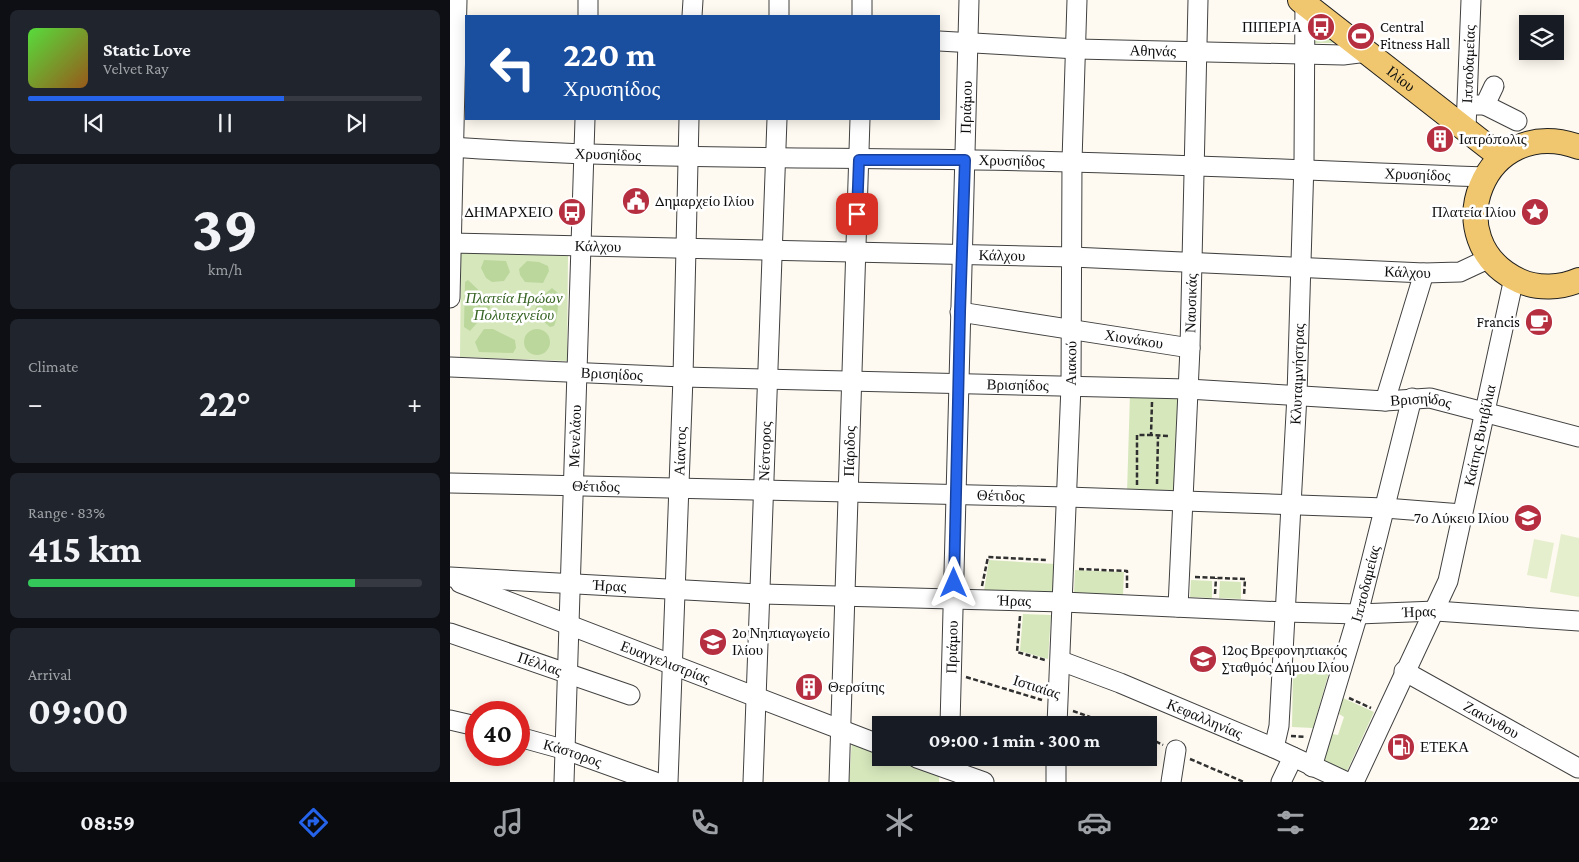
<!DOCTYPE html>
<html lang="en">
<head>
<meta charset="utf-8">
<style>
	:root { --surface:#171b24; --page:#20242c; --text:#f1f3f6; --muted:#9ea1a6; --line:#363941; --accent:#2563eb }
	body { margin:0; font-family:"Crimson Pro",serif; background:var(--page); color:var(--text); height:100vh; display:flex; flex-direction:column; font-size:19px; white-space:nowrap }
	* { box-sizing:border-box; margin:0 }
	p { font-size:16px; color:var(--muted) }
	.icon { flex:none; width:28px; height:28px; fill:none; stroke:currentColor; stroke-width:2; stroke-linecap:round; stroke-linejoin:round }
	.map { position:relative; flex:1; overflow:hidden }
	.panel { display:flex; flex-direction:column; gap:10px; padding:10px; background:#0d0f14; width:450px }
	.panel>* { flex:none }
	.guide { position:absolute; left:15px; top:15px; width:475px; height:105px; border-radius:0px; box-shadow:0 2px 12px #0003; background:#1a4fa0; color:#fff; overflow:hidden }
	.tools { position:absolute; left:1069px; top:15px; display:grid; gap:10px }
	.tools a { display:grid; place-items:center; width:45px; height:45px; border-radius:0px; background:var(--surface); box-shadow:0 2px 12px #0003; font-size:25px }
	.speed { position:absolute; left:15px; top:701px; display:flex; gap:10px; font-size:25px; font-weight:700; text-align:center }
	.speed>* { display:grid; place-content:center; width:65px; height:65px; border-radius:50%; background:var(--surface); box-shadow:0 2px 12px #0003; line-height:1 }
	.speed .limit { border:8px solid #d22; background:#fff; color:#111 }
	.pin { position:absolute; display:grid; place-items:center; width:42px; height:42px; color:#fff; margin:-21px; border-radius:10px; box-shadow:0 2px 8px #0006 }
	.me { position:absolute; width:55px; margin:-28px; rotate:0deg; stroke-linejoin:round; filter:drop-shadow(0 0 4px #0008) }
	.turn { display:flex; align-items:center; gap:18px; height:105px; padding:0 15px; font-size:22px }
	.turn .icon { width:65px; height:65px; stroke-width:2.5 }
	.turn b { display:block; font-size:35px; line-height:42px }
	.big { font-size:38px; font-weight:700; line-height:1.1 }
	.panel .card { flex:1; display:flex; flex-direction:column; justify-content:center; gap:8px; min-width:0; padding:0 18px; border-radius:8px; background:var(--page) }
	.panel .dial { align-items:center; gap:0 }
	.dial b { font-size:65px; line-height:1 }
	.song { display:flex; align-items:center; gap:15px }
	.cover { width:60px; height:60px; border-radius:8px; background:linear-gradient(135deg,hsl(110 70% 55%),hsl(30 70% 35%)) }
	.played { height:5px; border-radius:2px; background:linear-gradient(90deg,var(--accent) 65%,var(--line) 65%) }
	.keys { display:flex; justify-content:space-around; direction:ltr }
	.heat { display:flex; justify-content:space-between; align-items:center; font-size:28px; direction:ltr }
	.charge { height:8px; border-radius:4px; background:linear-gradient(90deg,#34c759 83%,var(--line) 0) }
	.trip { position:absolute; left:422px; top:716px; width:285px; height:50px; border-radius:0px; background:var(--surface); box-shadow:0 2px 12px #0003; font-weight:700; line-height:50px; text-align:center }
	.tabs { display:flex; height:80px; justify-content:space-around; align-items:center; background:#090b0e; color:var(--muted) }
	.tabs .icon { width:35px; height:35px }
	.tabs .on { color:var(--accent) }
	.tabs b { font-size:22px; color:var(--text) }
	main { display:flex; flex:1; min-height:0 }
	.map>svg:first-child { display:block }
	.green { fill:#d6e7bc }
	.forest { fill:#bbd79c }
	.pitch { fill:#e6efcd }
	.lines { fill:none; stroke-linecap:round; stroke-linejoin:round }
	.minor-casing { stroke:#414141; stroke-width:21 }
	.major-casing { stroke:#1f1f1f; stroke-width:26 }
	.path { stroke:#303030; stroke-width:2.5; stroke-dasharray:5 2.5; stroke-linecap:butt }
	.minor { stroke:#fff; stroke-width:19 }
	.major { stroke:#f0c66f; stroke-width:24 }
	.route-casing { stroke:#184099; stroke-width:12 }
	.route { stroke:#2563eb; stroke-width:9 }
	.labels { text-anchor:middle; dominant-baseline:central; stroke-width:5; stroke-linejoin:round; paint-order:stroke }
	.poi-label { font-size:15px; fill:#0e0e0e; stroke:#fff; text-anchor:start }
	.street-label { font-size:15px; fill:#0e0e0e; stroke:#fff }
	.park-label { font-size:15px; font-style:italic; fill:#356222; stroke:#fff }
</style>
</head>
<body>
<main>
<section class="panel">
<div class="card">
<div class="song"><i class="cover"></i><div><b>Static Love</b><p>Velvet Ray</p></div></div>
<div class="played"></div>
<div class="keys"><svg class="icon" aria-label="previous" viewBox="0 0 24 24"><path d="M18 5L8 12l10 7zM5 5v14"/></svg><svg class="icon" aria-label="pause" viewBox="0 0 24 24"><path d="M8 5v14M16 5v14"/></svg><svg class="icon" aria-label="next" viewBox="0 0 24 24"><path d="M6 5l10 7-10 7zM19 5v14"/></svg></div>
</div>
<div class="card dial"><b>39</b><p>km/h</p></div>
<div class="card"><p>Climate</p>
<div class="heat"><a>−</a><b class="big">22°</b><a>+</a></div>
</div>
<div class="card"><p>Range · 83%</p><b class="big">415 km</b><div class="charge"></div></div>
<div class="card"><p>Arrival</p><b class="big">09:00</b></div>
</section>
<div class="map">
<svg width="1129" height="782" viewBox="0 0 1129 782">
	<rect width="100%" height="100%" fill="#fefaf1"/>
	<path class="green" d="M862,25l23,18h-24z
		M11,252l107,4 -1,105 -107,-4z
		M680,393l52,2 -3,100 -52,-2z
		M539,560l66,4 -2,30 -69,-3z
		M625,570l49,2 -1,23 -49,-2z
		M741,580l21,1v17l-22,-1z
		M770,581l21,1v17l-22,-1z
		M573,614l28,1 -3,44 -28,-8z
		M843,672h36l-16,56 -21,-1z
		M893,698l31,14 -27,59 -23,-9 8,-28 6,1 6,-18 -5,-3z
		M402,740l29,11v7h18l40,15v9h-90z"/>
	<path class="forest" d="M34,260l22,1 4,11 -6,9 -12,1 -6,-4 -5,-10z
		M77,261l12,1 9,4 1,5 -6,12 -18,-1 -5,-7 -1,-6z
		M18,280l22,21v7l-20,23 -6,-4 1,-45z
		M102,288l7,6c-1,9 -1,24 -5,32l-4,1 -12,-10 -3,-8 6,-12z
		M34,329h9l22,11 1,8 -3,5 -34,-1 -4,-10z
		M74 342a13 13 0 1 1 26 0a13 13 0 1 1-26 0Z"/>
	<path class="pitch" d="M1111,534l18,4v59l-29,-5z
		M1084,539l20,4 -7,36 -20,-4z"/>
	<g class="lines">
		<defs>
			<g id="minor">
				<path d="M138,16v-16"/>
				<path d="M242,16l1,-16"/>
				<path d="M329,16v-16"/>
				<path d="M412,16v-16"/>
				<path id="s1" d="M489,41l138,8 266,6 24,-3"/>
				<path d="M1018,105h17l9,-19"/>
				<path d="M1035,105l32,16"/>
				<path id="s2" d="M1016,128l5,-128"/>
				<path id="s3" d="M0,147c175,12 350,10 525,13 170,2 340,11 510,17"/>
				<path id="s4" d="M0,243l622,14 352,16 36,-1 30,-14"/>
				<path d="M0,298l7,-298"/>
				<path id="s5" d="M510,312l230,36"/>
				<path id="s6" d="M0,367l233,10 505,12 197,12 45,-3 149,39"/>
				<path d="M935,401l39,-128"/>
				<path id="s7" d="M0,483l617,14 318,11 77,6"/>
				<path id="s8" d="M0,577l309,17 304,8 222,10 73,2 78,-3 143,10"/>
				<path id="s9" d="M10,583l421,162"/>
				<path id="s10" d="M728,607l12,-259 8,-348"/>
				<path id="s11" d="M0,633l180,62"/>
				<path id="s12" d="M611,661l59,22 154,65 73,34"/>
				<path id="s13" d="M954,671l174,97"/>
				<path d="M0,720l26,6"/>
				<path id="s14" d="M500,725l19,-725"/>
				<path id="s15" d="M607,725l14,-339 1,-225 5,-161"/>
				<path id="s16" d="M69,737l47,13 89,32"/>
				<path id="s17" d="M824,748l5,-22 18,-331 7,-233 1,-162"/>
				<path d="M467,758l67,24"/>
				<path id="s18" d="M862,767l46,-153 54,-216"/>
				<path id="s19" d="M114,782l21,-663"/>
				<path id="s20" d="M218,782l15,-405 6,-258"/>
				<path id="s21" d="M303,782l24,-663"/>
				<path id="s22" d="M389,782l21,-663"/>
				<path d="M606,782v-24"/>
				<path d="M721,782l5,-32"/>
				<path d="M831,782l12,-25"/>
				<path id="s23" d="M904,782l94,-201 66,-303"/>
			</g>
			<g id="major">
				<path id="s24" d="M850,0l201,157"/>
				<path d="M1129,147c-96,-35 -145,95 -59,134 18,8 41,7 59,-1"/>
			</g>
		</defs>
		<use href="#minor" class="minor-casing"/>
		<use href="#major" class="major-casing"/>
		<path class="path" d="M702,402l-1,33 19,1
			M707,484l1,-48
			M687,485v-50h14
			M629,569l48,2v18
			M745,577l50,2 -1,17
			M532,586l6,-29 60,3
			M765,594l1,-16
			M570,616l-3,36 28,8
			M846,668l30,1
			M516,677l76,23
			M899,698l22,10
			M623,711l40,14
			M841,736l15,1
			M699,738l14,7
			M740,759l54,23"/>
		<use href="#minor" class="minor"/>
		<use href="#major" class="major"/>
	</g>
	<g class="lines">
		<defs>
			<path id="route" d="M407,214l2,-54h106l-5,152 -6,271"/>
		</defs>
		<use href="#route" class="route-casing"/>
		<use href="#route" class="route"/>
	</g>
	<defs>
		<symbol id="bus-disc" viewBox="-11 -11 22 22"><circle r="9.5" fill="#b62f40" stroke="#fff"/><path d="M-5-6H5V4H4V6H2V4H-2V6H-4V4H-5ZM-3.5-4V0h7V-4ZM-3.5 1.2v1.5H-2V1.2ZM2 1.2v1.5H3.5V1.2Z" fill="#fff"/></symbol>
		<symbol id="stadium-disc" viewBox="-11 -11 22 22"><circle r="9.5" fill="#b62f40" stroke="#fff"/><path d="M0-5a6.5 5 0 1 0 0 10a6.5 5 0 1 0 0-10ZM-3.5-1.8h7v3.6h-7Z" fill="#fff"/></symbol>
		<symbol id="building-disc" viewBox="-11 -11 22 22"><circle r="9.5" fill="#b62f40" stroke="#fff"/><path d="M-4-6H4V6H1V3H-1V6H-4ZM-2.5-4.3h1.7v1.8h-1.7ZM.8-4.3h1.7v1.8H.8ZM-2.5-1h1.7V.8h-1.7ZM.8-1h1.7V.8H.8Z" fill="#fff"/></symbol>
		<symbol id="civic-disc" viewBox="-11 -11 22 22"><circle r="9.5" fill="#b62f40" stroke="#fff"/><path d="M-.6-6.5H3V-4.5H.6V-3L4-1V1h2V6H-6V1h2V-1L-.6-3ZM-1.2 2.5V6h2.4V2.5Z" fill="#fff"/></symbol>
		<symbol id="sight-disc" viewBox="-11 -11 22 22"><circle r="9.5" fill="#b62f40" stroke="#fff"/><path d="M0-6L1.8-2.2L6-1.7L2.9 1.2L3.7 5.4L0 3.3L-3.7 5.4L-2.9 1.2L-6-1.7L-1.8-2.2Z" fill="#fff"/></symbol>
		<symbol id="cafe-disc" viewBox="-11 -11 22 22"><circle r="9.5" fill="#b62f40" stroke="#fff"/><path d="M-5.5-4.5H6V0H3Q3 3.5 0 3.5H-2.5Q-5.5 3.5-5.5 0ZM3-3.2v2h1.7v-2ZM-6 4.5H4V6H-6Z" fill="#fff"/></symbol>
		<symbol id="school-disc" viewBox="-11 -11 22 22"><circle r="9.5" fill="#b62f40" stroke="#fff"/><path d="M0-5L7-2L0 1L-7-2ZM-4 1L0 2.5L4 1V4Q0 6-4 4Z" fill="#fff"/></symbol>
		<symbol id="fuel-disc" viewBox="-11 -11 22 22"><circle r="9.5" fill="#b62f40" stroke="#fff"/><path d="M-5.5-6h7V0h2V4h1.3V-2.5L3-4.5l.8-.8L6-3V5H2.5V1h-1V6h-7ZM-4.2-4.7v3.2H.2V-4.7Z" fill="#fff"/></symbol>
	</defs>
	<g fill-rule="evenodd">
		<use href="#bus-disc" x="855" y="11" width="32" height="32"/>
		<use href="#stadium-disc" x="895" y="20" width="32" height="32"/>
		<use href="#building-disc" x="974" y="123" width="32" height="32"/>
		<use href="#civic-disc" x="170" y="185" width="32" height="32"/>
		<use href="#bus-disc" x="106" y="196" width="32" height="32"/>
		<use href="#sight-disc" x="1069" y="196" width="32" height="32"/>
		<use href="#cafe-disc" x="1073" y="306" width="32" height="32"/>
		<use href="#school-disc" x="1062" y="502" width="32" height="32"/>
		<use href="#school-disc" x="247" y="626" width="32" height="32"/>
		<use href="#school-disc" x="737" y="643" width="32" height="32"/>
		<use href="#building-disc" x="343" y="671" width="32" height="32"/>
		<use href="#fuel-disc" x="935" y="731" width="32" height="32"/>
	</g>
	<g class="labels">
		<g class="poi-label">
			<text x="852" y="27" text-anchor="end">ΠΙΠΕΡΙΑ</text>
			<text x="930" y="27">Central<tspan x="930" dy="17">Fitness Hall</tspan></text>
			<text x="1009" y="139">Ιατρόπολις</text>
			<text x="205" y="201">Δημαρχείο Ιλίου</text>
			<text x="103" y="212" text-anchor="end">ΔΗΜΑΡΧΕΙΟ</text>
			<text x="1066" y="212" text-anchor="end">Πλατεία Ιλίου</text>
			<text x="1070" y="322" text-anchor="end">Francis</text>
			<text x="1059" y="518" text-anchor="end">7ο Λύκειο Ιλίου</text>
			<text x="282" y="633">2ο Νηπιαγωγείο<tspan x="282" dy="17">Ιλίου</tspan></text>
			<text x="772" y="650">12ος Βρεφονηπιακός<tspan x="772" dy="17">Σταθμός Δήμου Ιλίου</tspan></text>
			<text x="378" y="687">Θερσίτης</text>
			<text x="970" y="747">ΕΤΕΚΑ</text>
		</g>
		<g class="street-label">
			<text stroke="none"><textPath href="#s1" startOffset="214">Αθηνάς</textPath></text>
			<text stroke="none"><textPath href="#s2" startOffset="64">Ιπποδαμείας</textPath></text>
			<text stroke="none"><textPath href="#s24" startOffset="128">Ιλίου</textPath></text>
			<text stroke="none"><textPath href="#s14" startOffset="618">Πριάμου</textPath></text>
			<text stroke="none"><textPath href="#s3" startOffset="158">Χρυσηίδος</textPath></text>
			<text stroke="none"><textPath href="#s3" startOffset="562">Χρυσηίδος</textPath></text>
			<text stroke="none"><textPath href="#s3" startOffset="968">Χρυσηίδος</textPath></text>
			<text stroke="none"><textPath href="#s4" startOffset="148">Κάλχου</textPath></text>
			<text stroke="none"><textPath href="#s4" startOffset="552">Κάλχου</textPath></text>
			<text stroke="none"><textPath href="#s4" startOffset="958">Κάλχου</textPath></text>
			<text stroke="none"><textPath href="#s10" startOffset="304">Ναυσικάς</textPath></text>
			<text stroke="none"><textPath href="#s5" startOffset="176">Χιονάκου</textPath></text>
			<text stroke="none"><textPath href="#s15" startOffset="362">Αιακού</textPath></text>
			<text stroke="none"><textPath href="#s17" startOffset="375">Κλυταιμνήστρας</textPath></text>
			<text stroke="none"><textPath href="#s6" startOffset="162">Βρισηίδος</textPath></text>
			<text stroke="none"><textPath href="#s6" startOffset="568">Βρισηίδος</textPath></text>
			<text stroke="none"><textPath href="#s6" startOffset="972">Βρισηίδος</textPath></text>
			<text stroke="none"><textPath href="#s19" startOffset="346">Μενελάου</textPath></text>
			<text stroke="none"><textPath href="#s23" startOffset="371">Καίτης Βυτιβίλια</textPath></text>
			<text stroke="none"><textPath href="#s20" startOffset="331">Αίαντος</textPath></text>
			<text stroke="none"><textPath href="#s21" startOffset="331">Νέστορος</textPath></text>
			<text stroke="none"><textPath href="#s22" startOffset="331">Πάριδος</textPath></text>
			<text stroke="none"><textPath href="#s7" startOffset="146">Θέτιδος</textPath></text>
			<text stroke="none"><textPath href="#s7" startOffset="551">Θέτιδος</textPath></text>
			<text stroke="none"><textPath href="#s18" startOffset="191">Ιπποδαμείας</textPath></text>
			<text stroke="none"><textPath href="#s8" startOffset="160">Ήρας</textPath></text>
			<text stroke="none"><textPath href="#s8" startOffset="565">Ήρας</textPath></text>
			<text stroke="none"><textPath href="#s8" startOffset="970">Ήρας</textPath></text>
			<text stroke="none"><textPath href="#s14" startOffset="78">Πριάμου</textPath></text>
			<text stroke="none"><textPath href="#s9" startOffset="220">Ευαγγελιστρίας</textPath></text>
			<text stroke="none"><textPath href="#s11" startOffset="95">Πέλλας</textPath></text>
			<text transform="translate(587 687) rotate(18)">Ιστιαίας</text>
			<text stroke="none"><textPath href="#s12" startOffset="155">Κεφαλληνίας</textPath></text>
			<text stroke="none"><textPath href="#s13" startOffset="100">Ζακύνθου</textPath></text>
			<text stroke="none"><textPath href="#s16" startOffset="56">Κάστορος</textPath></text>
		</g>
		<g class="park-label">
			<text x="64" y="298">Πλατεία Ηρώων<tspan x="64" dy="17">Πολυτεχνείου</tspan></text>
		</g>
	</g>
</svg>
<div class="tools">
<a><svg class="icon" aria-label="layers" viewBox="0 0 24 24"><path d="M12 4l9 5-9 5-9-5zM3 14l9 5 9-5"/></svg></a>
</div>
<div class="speed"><div class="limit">40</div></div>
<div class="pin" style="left:407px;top:214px;background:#d93025"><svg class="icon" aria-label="arrive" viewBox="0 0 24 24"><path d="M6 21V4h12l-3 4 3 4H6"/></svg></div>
<svg class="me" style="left:504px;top:583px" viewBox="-20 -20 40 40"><path d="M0-17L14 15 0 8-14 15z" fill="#2563eb" stroke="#fff" stroke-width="4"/></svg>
<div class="trip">09:00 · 1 min · 300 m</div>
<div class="guide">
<div class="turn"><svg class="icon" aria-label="left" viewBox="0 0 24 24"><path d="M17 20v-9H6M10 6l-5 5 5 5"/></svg><div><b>220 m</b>Χρυσηίδος</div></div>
</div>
</div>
</main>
<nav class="tabs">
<b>08:59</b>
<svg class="icon on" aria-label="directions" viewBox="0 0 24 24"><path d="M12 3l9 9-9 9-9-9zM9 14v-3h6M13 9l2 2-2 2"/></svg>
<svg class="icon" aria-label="music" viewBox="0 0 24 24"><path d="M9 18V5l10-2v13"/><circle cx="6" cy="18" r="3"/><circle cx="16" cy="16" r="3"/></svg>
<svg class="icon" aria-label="phone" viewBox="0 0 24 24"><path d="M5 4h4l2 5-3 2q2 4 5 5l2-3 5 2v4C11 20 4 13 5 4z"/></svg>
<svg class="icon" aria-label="climate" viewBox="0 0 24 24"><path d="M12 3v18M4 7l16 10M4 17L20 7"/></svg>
<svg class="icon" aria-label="car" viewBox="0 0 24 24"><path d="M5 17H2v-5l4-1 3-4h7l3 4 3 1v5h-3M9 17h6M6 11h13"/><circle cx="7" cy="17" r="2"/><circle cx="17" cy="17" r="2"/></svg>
<svg class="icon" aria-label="filters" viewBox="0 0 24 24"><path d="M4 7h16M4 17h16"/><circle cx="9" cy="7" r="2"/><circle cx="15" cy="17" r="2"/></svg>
<b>22°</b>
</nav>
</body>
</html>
